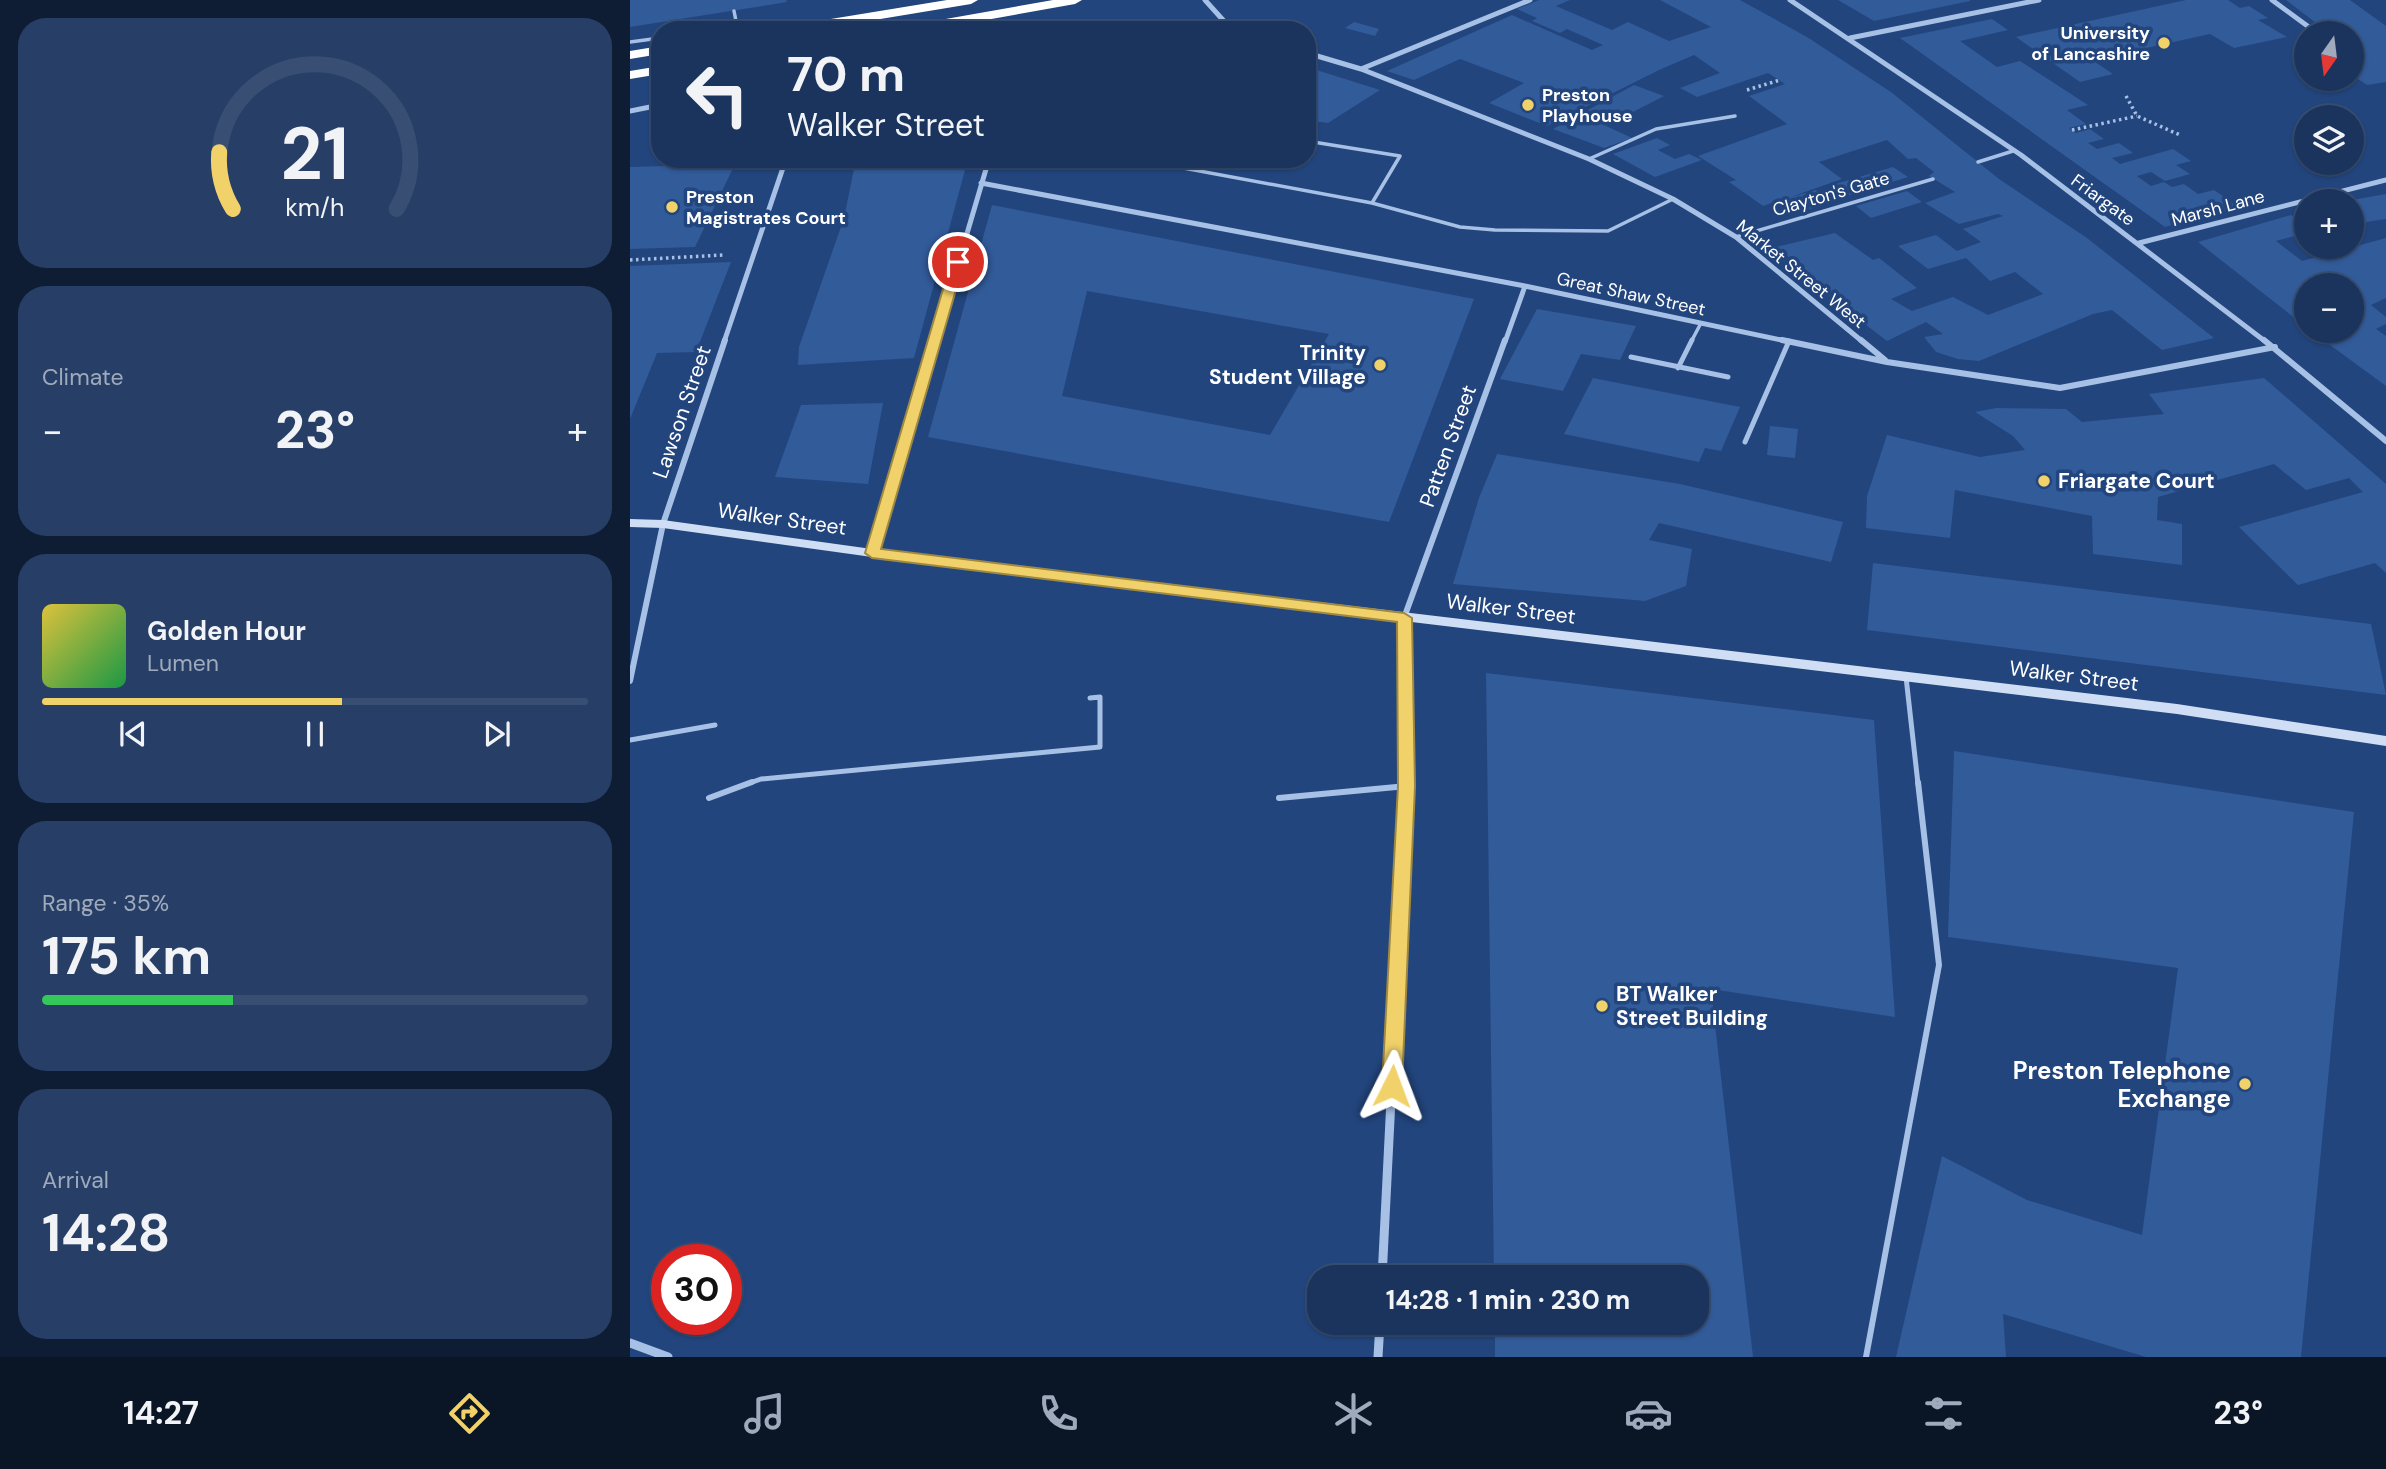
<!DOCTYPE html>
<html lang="en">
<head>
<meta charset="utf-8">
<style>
	:root { --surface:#1a345e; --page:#273f67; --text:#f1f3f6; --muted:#9faabc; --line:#384f73; --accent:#f1d169 }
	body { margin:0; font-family:"DM Sans",sans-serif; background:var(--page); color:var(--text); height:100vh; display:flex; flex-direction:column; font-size:26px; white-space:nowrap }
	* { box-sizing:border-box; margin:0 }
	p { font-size:23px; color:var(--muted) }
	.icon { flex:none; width:38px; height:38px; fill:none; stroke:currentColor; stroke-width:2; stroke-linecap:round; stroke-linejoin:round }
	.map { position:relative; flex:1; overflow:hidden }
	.side { display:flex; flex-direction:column; gap:18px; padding:18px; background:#0e1d34; width:630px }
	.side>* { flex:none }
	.top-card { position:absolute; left:21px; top:21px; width:665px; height:147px; border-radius:28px; box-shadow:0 2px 5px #0004,0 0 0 2px var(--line); background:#1a345e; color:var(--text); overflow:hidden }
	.needle { width:46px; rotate:194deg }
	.tools { position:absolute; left:1664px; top:21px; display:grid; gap:14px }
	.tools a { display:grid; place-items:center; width:70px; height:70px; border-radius:50%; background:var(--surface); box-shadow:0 2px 5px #0004,0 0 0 2px var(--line); font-size:35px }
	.speed { position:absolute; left:21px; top:1244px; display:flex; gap:14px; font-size:35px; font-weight:700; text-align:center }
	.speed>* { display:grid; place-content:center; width:91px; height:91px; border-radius:50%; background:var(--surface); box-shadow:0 2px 5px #0004,0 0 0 2px var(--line); line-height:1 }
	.speed .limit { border:10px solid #d22; background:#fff; color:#111 }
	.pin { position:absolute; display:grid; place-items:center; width:60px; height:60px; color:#fff; margin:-30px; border:4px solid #fff; border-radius:50%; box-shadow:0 2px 7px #0007 }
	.me { position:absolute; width:77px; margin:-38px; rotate:3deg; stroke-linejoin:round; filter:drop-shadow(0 0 5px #0008) }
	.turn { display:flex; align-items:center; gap:24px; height:147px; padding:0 21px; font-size:32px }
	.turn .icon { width:91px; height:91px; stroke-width:2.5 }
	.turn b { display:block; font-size:49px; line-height:60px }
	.big { font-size:52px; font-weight:700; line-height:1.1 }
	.side .tile { flex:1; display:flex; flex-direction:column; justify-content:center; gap:10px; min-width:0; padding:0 24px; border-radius:28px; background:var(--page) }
	.side .dial { align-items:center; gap:0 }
	.dial svg { height:182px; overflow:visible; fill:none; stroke:var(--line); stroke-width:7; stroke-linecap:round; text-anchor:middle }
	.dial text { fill:var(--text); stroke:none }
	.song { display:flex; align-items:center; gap:21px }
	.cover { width:84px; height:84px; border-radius:10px; background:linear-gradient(135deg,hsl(50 70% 55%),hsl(140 70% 35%)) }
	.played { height:7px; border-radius:4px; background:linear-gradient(90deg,var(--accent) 55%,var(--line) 55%) }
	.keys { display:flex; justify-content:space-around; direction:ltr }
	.heat { display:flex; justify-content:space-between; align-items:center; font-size:38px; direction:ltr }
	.charge { height:10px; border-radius:5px; background:linear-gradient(90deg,#34c759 35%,var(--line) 0) }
	.trip { position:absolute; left:677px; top:1265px; width:402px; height:70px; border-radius:28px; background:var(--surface); box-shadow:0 2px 5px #0004,0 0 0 2px var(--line); font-weight:700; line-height:70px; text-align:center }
	.tab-bar { display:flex; height:112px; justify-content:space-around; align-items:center; background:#0a1526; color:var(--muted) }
	.tab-bar .icon { width:49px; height:49px }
	.tab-bar .selected { color:var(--accent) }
	.tab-bar b { font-size:32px; color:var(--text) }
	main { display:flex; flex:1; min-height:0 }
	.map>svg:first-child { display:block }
	.building { fill:#325b9a; fill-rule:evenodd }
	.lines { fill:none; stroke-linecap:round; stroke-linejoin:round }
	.path { stroke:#a7c0e6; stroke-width:3.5; stroke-dasharray:2.5 3.5; stroke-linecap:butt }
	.lane-far2 { stroke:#a7c0e6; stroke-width:3.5 }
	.lane-far1 { stroke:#a7c0e6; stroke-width:5 }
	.lane { stroke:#a7c0e6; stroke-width:6 }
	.street-far2 { stroke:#a7c0e6; stroke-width:5 }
	.street-far1 { stroke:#a7c0e6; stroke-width:6 }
	.street { stroke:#a7c0e6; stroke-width:9 }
	.secondary { fill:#d0def5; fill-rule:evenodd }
	.highway { fill:#fff; fill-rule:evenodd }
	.route { fill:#f1d169; stroke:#9d8844; stroke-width:2 }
	.poi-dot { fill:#f1d169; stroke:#22457d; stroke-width:2.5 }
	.labels { text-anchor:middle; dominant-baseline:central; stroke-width:7; stroke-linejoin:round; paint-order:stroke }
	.far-poi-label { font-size:18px; font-weight:bold; fill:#fff; stroke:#22457d; text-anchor:start }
	.far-street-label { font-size:18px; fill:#fff; stroke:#22457d }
	.poi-label { font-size:21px; font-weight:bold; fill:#fff; stroke:#22457d; text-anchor:start }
	.street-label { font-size:21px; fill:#fff; stroke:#22457d }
	.near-poi-label { font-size:24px; font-weight:bold; fill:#fff; stroke:#22457d; text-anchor:end }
</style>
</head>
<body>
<main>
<section class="side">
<div class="tile dial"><svg viewBox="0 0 100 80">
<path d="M14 69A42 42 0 1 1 86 69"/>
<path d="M14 69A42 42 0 0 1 8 44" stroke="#f1d169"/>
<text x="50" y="56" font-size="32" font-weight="700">21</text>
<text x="50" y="72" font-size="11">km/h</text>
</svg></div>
<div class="tile"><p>Climate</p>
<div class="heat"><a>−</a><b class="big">23°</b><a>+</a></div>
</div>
<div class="tile">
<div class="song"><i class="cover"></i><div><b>Golden Hour</b><p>Lumen</p></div></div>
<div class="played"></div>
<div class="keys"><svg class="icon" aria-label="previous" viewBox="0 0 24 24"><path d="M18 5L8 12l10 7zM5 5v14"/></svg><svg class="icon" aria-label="pause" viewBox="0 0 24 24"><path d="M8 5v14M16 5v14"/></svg><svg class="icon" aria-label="next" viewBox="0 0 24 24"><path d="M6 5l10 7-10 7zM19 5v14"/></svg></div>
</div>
<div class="tile"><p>Range · 35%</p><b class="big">175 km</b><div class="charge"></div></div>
<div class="tile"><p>Arrival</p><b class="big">14:28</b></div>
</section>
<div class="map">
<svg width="1756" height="1357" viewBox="0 0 1756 1357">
	<rect width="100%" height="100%" fill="#22457d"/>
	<path class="building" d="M0,0h156l1,2 -157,25z
		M909,0h31l-14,6 56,24 16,-8 41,19 42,-14 -51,-27h80l67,37 84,55 108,87 88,59 127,100 -52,12 -50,-40 -19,4 -114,47 -21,-2 -22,-7 -12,-15 19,-3 -17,-12 -39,19 -120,-92 68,-16 38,27 6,-2 38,30 -26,11 21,12 41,-14 35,18 55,-21 -28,-22 -25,9 -24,-23 -38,11 -30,-23 38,-11 21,16 24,-9 -18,-13 40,-13 -5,-2 -39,10 -34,-21 30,-11 -26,-16 5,-4 -18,-14 -8,1 -21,-19 -68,22 23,17 -54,19 28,-8 16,12 -32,10 -17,-13 -20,7 -34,-24 7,-2 -38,-24 89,-32 -38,-28 36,-12 -17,-11 -71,24 -17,-9 40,-15 -26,-18 -35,15 -112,56 -58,-23 35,-20 -64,-24 -46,21 -27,-9 125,-56 80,35 11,-5 -36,-16 -7,4 -28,-12 5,-3 -20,-9z
		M1208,0h132v1l-96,20z
		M1556,0h42l12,8 9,-2 19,12 -10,2 29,17 -53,11 -24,-14 -118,26 21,14 -33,8 -64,-45z
		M1656,0h64l36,26v56l-19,3 -15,-10v-21h3l-3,-21h-23z
		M1362,19l16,11 -48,11 37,26 23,-6 68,44 -21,5 19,14 -17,4 7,5 14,-4 14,10 -16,4 9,6 22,-6 14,10 -21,5 8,6 53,-15 18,12 -15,4 14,9 -25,7 -14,-9 -14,4 14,10 13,-4 8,5 12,-3 14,10 16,-4 25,17 -74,20 -265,-189z
		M724,22l25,7 -4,7 -30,-8z
		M677,67l73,23 -52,33 -21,-3z
		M1004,85l30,11 -58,30 26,12 -28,10 -51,-19z
		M1027,138l13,7 -12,5 17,9 14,-5 13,6 -47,17 -42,-23z
		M226,159h112l-54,199 -116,7 1,-18 45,-129z
		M105,164l-40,83 -65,2v-82z
		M1263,167l15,10 -61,19 -15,-11z
		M1277,191l15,11 -51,16 -15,-12z
		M1756,194v25l-34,5v-24z
		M362,205l482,94 -85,223 -461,-85zM457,291l242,43 -59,101 -208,-39z
		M1661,215l15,10v8l-30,8 26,20 84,-23v60l-15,7 15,12v7l-10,5 10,7v50l-75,-55h41v-46h-46v42l-108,-85z
		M101,262l-35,90 -39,1 -27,66v-153z
		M907,309l99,17 -16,34 -39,-6 -18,37 -63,-12z
		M963,378l147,29 -19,44 -16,-3 -6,14 -135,-28z
		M1634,378l122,106v89l-11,-10 -77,22 -59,-58 124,-35 -14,-14 -43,12 -32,-26 -116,33 -1,23 25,4v41l-89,-11 -1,-38 -137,-26 -5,48 -84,-10 1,-32 20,-61 93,22 45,-7 -12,-14 -38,-24 21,-4 70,1 16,13 82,-8 -15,-20z
		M253,403l-15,81 -93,-7 26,-72z
		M1140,426l28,3 -3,29 -28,-3z
		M867,454l183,30 163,38 -12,40 -172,-39 -10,17 43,9 -6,37 -41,15 -192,-17 26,-86z
		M1243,563l498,61 15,71 -519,-65z
		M856,673l388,47 21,297 -184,-28 42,368h-258v-34h203v-45h-204z
		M1324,751l400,61 -53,545h-155l-143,-43 3,43h-110l46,-201 85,44 115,35 36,-267 -230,-31z"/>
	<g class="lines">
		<path class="path" d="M1117,90l33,-10
			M1496,96l11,20 43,19
			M1442,130l65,-14
			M0,260l93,-5"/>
		<path class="lane-far2" d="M84,30l23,-4 -3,-15
			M0,42l30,-4
			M677,141l93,15 -28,47
			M535,159l-3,5 210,39 88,24 35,3 113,1 65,-32
			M959,159l67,-30 79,-13
			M1348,162l35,-11
			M1106,237l197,-58
			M1061,342l10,-19"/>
		<path class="lane-far1" d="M1001,357l97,20
			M1048,368l14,-28
			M1115,442l44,-101
			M1276,677l12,107
			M0,740l85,-15
			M117,784l14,-5 339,-32v-50l-10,1"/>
		<path class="lane" d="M79,798l43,-16
			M649,798l128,-12
			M1236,1357l73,-392 -21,-183"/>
		<path class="street-far2" d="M575,0l27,30
			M1160,0l231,155 245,187
			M1642,0l45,33
			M1220,38l189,-38
			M677,53l54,16 228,90 84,40 63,38 127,105
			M731,69l169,-69
			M0,111l30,-6
			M351,183l544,103 266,56
			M1509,243l247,-63
			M94,342l62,-183
			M305,342l54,-183
			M875,342l20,-56"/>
		<path class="street-far1" d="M1152,340l105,22 173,26 215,-41
			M1231,340l24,20
			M1634,340l122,101
			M242,553l63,-213
			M0,681l33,-157 62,-184
			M777,784l-3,-166 101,-278"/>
		<path class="street" d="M752,1278l25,-496
			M0,1343l38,14
			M748,1357l2,-34"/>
		<path class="secondary" d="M0,519l33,1 209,29 1305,155 209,32v10l-209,-32 -1305,-157 -209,-29 -33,-1z"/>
		<path class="highway" d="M317,0h31l-7,4 -157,26h-33l7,-4z
			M423,0h29l-7,4 -145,26h-31l7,-4z
			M30,46v8l-30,5v-8z
			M30,66v8l-30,5v-8z"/>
	</g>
	<path class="route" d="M328,258l6,4 -83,287 523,64 8,5 3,168 -13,300 -3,6h-14l-3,-6 16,-300 -1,-164 -525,-64 -7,-5 86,-291z"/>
	<g class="poi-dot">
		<circle cx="1534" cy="43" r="7"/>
		<circle cx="898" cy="105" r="7"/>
		<circle cx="42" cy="207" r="7"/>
		<circle cx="750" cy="365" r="7"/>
		<circle cx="1414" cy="481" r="7"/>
		<circle cx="972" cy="1006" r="7"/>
		<circle cx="1615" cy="1084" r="7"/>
	</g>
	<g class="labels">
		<g class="far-poi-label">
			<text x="1520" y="33" text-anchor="end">University<tspan x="1520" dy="21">of Lancashire</tspan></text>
			<text x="912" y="95">Preston<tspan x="912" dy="21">Playhouse</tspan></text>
			<text x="56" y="197">Preston<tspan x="56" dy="21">Magistrates Court</tspan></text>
		</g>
		<g class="far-street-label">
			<text transform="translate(1201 194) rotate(-16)">Clayton's Gate</text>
			<text transform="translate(1473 200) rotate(36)">Friargate</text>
			<text transform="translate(1588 208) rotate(-15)">Marsh Lane</text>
			<text transform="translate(1171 274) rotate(39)">Market Street West</text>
			<text transform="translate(1001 294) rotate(12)">Great Shaw Street</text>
		</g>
		<g class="poi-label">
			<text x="736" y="353" text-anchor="end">Trinity<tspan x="736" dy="24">Student Village</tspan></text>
			<text x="1428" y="481">Friargate Court</text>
			<text x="986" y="994">BT Walker<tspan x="986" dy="24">Street Building</tspan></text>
		</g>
		<g class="street-label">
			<text transform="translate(52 412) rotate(-71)">Lawson Street</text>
			<text transform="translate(818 446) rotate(-70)">Patten Street</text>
			<text transform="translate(152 519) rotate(8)">Walker Street</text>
			<text transform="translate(881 609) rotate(7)">Walker Street</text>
			<text transform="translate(1444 676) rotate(7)">Walker Street</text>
		</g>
		<g class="near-poi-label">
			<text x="1601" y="1070">Preston Telephone<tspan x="1601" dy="28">Exchange</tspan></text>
		</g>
	</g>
</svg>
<div class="tools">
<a><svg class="needle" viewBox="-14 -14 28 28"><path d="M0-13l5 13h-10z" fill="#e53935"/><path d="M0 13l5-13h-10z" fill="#9faabc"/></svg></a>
<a><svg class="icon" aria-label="layers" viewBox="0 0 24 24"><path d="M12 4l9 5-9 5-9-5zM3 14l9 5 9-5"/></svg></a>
<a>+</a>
<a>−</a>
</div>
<div class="speed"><div class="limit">30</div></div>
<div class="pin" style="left:328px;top:262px;background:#d93025"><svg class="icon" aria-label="arrive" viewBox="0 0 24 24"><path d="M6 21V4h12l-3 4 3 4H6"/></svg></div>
<svg class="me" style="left:762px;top:1086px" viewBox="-20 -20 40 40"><path d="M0-17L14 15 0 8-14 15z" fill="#f1d169" stroke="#fff" stroke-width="4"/></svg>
<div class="trip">14:28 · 1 min · 230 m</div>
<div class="top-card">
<div class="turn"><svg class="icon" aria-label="left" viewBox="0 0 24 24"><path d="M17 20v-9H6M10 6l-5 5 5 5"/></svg><div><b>70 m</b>Walker Street</div></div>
</div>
</div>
</main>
<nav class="tab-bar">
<b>14:27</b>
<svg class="icon selected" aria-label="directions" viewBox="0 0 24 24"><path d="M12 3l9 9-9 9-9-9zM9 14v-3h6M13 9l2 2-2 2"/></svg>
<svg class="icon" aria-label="music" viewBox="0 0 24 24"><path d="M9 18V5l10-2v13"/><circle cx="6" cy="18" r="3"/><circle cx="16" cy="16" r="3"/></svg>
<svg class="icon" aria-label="phone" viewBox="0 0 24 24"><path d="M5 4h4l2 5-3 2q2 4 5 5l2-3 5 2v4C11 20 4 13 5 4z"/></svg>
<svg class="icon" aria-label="climate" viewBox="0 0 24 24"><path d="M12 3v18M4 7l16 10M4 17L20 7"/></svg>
<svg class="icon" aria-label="car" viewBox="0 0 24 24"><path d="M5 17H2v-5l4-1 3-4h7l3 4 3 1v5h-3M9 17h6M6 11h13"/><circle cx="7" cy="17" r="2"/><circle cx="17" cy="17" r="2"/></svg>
<svg class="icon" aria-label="filters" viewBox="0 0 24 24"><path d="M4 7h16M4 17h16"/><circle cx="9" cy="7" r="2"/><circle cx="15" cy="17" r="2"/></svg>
<b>23°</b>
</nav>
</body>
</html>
